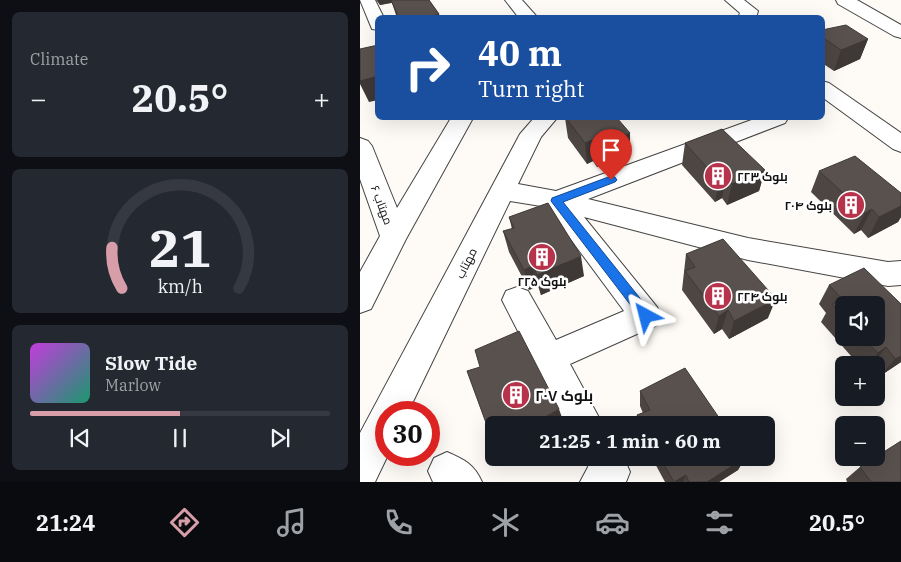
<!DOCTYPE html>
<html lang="en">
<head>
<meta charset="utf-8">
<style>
	:root { --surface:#171b24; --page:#242831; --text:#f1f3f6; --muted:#9ea1a6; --line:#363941; --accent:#d79da9 }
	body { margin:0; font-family:"IBM Plex Serif",Cairo,serif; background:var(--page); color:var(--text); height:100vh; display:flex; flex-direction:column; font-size:19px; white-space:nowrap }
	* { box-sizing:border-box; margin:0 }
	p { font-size:16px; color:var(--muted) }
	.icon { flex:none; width:28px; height:28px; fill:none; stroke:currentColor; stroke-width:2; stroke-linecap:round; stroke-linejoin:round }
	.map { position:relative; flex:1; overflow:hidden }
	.panel { display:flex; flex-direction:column; gap:12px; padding:12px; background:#0d0f14; width:360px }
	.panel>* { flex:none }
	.guide { position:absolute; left:15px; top:15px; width:450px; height:105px; border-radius:8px; box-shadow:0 5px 20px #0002; background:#1a4fa0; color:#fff; overflow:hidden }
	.fabs { position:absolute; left:475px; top:296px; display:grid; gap:10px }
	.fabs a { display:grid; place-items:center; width:50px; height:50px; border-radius:8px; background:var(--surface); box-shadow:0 5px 20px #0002; font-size:25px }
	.speed { position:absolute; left:15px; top:401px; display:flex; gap:10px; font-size:25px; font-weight:700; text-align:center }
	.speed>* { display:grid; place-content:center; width:65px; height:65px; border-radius:50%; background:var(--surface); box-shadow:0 5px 20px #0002; line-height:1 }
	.speed .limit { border:8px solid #d22; background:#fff; color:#111 }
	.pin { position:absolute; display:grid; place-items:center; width:42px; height:42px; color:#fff; margin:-51px -21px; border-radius:50% 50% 50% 0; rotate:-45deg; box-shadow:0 0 5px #0007 }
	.pin .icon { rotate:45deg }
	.me { position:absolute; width:55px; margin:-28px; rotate:322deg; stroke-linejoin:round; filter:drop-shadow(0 0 4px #0008) }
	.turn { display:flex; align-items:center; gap:18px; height:105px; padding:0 20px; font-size:22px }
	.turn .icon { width:65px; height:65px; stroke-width:2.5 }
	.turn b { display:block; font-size:35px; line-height:42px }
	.big { font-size:38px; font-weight:700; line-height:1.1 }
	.panel .tile { flex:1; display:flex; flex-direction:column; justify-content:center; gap:8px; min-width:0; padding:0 18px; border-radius:8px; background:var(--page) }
	.panel .dial { align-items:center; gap:0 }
	.dial svg { height:130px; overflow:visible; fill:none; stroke:var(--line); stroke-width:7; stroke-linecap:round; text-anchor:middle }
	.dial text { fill:var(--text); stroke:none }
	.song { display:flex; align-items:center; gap:15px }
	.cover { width:60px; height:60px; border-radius:8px; background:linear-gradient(135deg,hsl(290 70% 55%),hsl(160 70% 35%)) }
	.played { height:5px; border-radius:2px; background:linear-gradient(90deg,var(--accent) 50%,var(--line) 50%) }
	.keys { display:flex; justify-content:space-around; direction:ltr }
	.heat { display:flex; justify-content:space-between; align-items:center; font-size:28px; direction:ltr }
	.trip { position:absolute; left:125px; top:416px; width:290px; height:50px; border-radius:8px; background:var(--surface); box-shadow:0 5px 20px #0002; font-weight:700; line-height:50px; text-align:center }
	.tab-bar { display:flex; height:80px; justify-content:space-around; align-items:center; background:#090b0e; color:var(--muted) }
	.tab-bar .icon { width:35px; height:35px }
	.tab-bar .selected { color:var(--accent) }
	.tab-bar b { font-size:22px; color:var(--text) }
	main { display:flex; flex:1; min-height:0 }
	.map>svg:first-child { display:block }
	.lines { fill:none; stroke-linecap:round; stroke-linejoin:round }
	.minor-casing { stroke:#444; stroke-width:2 }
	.minor { fill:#fff; fill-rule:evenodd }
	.wall { fill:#4d4643; fill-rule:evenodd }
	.shaded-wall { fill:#3e3937 }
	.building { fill:#59514e; stroke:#3e3937 }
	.route { fill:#1a73e8; stroke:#114b97 }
	.labels { text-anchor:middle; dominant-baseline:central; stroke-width:5; stroke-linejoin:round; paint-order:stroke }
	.poi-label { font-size:12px; font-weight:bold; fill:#111; stroke:#fff; text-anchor:start }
	.street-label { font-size:12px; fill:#111; stroke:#fff }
	.near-poi-label { font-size:15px; font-weight:bold; fill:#111; stroke:#fff; text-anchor:start }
</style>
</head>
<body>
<main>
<section class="panel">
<div class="tile"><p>Climate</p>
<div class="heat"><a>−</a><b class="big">20.5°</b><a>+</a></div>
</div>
<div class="tile dial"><svg viewBox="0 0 100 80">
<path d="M14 69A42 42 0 1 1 86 69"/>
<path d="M14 69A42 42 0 0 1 8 44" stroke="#d79da9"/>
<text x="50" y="56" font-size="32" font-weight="700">21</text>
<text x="50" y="72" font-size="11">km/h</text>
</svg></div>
<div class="tile">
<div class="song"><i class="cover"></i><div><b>Slow Tide</b><p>Marlow</p></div></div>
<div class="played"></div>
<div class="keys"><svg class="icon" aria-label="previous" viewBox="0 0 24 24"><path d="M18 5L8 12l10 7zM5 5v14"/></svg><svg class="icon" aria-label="pause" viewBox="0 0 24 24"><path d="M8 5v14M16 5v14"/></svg><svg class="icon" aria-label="next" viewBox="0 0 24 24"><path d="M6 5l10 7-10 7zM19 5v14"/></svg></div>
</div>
</section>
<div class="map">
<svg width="541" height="482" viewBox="0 0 541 482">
	<rect width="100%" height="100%" fill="#fefbf6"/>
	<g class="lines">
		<defs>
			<path id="minor" d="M0,0h15l9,18h-6v12l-6,-1z
				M145,0h17l16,18h-19z
				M365,0h19l14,11 -2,7h-18l2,-5z
				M476,0h21l44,25v13l-7,-2 -56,-32z
				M462,81l7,2 72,50v19l-8,-3 -71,-52z
				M91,118h22l-67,121 -35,70 -11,4v-41l20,-36 -20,-57v-41l8,3 4,5 25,62z
				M174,118h23l-16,19 -23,47 38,7 201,-73h31l-3,5 -197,76 160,39 140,24 13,-1v24l-13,1 -140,-26 -164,-43 73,90 4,9 -4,9 -87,39 33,61h-37l-64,-125 4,-9 11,-4 11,4 28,49 68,-29 -77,-104 -37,-6 -102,211h-22l2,43 -13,27h-15v-49l160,-299z
				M87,452c18,8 27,12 35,30h-49l-5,-11 6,-13z
				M225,458h39l6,14 -4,10h-46l8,-15z"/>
		</defs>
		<use href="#minor" class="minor-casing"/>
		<use href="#minor" class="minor"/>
	</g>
	<path class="wall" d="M16,0h53l10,14 1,4h-43l-5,-15 -12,2z
		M462,30l46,9 -8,20 -26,12 -12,-8z
		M205,118l65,36 -33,13 -4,-6 -6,3 -19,-26z
		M325,143l80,27 -6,21 -32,14 -5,-7 -7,4 -33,-37z
		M459,171l82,22v24l-3,5 -30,16 -7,-8 -7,4 -43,-42z
		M149,217l75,59 -43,19 -3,-9 -9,4 -20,-38 -6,-21 9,-2z
		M326,254l82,64 -39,21 -7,-10 -8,5 -32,-44z
		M469,285l72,19v58l-21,14 -4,-5v-6h-17l-38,-43 5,-9 -7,-9zM484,305l32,33h-32z
		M280,391l84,34h-88l1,-10 6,-2 -3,-7z
		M292,458h93l-7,12 -19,12h-54z
		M500,467l41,15h-54l-1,-3z"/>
	<path class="shaded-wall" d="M18,0h15v2l-13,3z
		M79,14l1,4h-15z
		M508,39l-8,20 -26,12 7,-21z
		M18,76v24l-9,2 -9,-18v-4z
		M270,133v21l-33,13 -2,-21z
		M232,140l1,21 -6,3 -2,-21z
		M405,170l-6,21 -32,14 5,-21z
		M366,177l-4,21 -7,4 4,-21z
		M541,206v11l-3,5 -30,16 11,-21z
		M512,209l-11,21 -7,4 11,-21z
		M221,256l3,20 -43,19 -4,-20z
		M173,266l5,20 -9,4 -5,-20z
		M416,299l-8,19 -39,21 5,-18z
		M368,310l-6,19 -8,5 5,-18z
		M526,347l-14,18h-4l10,-12z
		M541,356v6l-21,14 15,-17z
		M199,409l5,15 -2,1h-32z
		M134,428v10l-5,-7z
		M385,458l-7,12 -19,12h-12z
		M326,475l-3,7h-8z"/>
	<path class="building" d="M31,0h38l10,14 -14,4h-26z
		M486,25l22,14 -27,11 -19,-13v-7z
		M18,45v31l-18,5v-32z
		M206,118h51l13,15 -35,13 -3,-6 -7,3z
		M362,129l43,41 -33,14 -6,-7 -7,4 -34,-38z
		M495,156l46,37v13l-22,11 -7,-8 -7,4 -46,-42z
		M188,203l33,53 -44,19 -4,-9 -9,4 -21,-39 11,-3 -5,-11z
		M363,239l53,60 -42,22 -6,-11 -9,6 -34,-45 10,-4 -9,-13z
		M504,268l37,36v52l-6,3 -9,-12 -8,6 -15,-15h13v-33h-32v12l-12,-13 10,-5 -13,-14z
		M159,331l40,78 -29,16h-28v-1l-2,1h-6v3l-5,3 -22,-60 13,-4 -5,-17z
		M325,368l39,57h-82l-5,-10 13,-5 -10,-19z
		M541,441v41h-30l-11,-15z
		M300,458h85l-38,24h-18l-3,-7 -12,7z"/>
	<path class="route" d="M251,176l4,1 2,3 -2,2 -52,20 88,110 2,4 -2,4 -5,1 -4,-1 -91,-119 1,-3z"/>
	<defs>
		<symbol id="building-disc" viewBox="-11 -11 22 22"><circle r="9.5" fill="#b7334b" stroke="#fff"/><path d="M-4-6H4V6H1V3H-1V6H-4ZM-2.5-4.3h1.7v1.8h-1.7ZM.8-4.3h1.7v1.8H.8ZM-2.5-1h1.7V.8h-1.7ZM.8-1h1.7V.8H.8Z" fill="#fff"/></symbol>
	</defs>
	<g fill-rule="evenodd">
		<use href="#building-disc" x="342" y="160" width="32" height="32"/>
		<use href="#building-disc" x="475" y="189" width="32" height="32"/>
		<use href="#building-disc" x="166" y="241" width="32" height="32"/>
		<use href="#building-disc" x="342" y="280" width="32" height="32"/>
		<use href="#building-disc" x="140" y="379" width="32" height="32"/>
	</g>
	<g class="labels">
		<g class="poi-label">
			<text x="377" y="176">بلوک ۲۲۳</text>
			<text x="472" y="205" text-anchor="end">بلوک ۲۰۴</text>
			<text x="182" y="281" text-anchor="middle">بلوک ۲۲۵</text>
			<text x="377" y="296">بلوک ۲۲۴</text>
		</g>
		<g class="street-label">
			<text transform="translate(22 205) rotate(69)">مهتاب ۶</text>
			<text transform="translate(106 263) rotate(-63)">مهتاب</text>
		</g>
		<g class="near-poi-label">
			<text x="175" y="395">بلوک ۲۰۷</text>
		</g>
	</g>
</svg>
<div class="fabs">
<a><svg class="icon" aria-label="sound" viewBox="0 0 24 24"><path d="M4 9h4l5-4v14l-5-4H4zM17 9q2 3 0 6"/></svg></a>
<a>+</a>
<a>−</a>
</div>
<div class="speed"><div class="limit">30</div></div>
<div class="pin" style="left:251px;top:180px;background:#d93025"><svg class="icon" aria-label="arrive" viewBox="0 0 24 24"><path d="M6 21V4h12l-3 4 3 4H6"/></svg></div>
<svg class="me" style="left:286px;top:316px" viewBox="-20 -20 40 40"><path d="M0-17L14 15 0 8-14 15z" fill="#1a73e8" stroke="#fff" stroke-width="4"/></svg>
<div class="trip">21:25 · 1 min · 60 m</div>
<div class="guide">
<div class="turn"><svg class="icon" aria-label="right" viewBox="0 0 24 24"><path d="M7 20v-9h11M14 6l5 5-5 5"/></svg><div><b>40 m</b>Turn right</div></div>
</div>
</div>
</main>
<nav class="tab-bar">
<b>21:24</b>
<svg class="icon selected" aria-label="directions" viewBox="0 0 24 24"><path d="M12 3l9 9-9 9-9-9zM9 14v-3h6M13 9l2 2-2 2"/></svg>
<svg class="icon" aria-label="music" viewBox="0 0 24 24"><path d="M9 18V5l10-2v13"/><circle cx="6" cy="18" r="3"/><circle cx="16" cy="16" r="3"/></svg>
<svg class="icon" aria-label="phone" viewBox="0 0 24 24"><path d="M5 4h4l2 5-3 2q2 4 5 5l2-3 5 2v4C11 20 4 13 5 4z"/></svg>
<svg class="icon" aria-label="climate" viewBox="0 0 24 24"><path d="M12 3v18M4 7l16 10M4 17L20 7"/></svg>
<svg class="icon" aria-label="car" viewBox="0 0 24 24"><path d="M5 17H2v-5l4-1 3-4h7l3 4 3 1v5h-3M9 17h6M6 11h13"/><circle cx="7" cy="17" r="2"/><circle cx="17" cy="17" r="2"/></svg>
<svg class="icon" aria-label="filters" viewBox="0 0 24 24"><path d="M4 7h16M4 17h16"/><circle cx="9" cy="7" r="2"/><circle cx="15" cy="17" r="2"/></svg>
<b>20.5°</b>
</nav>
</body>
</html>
